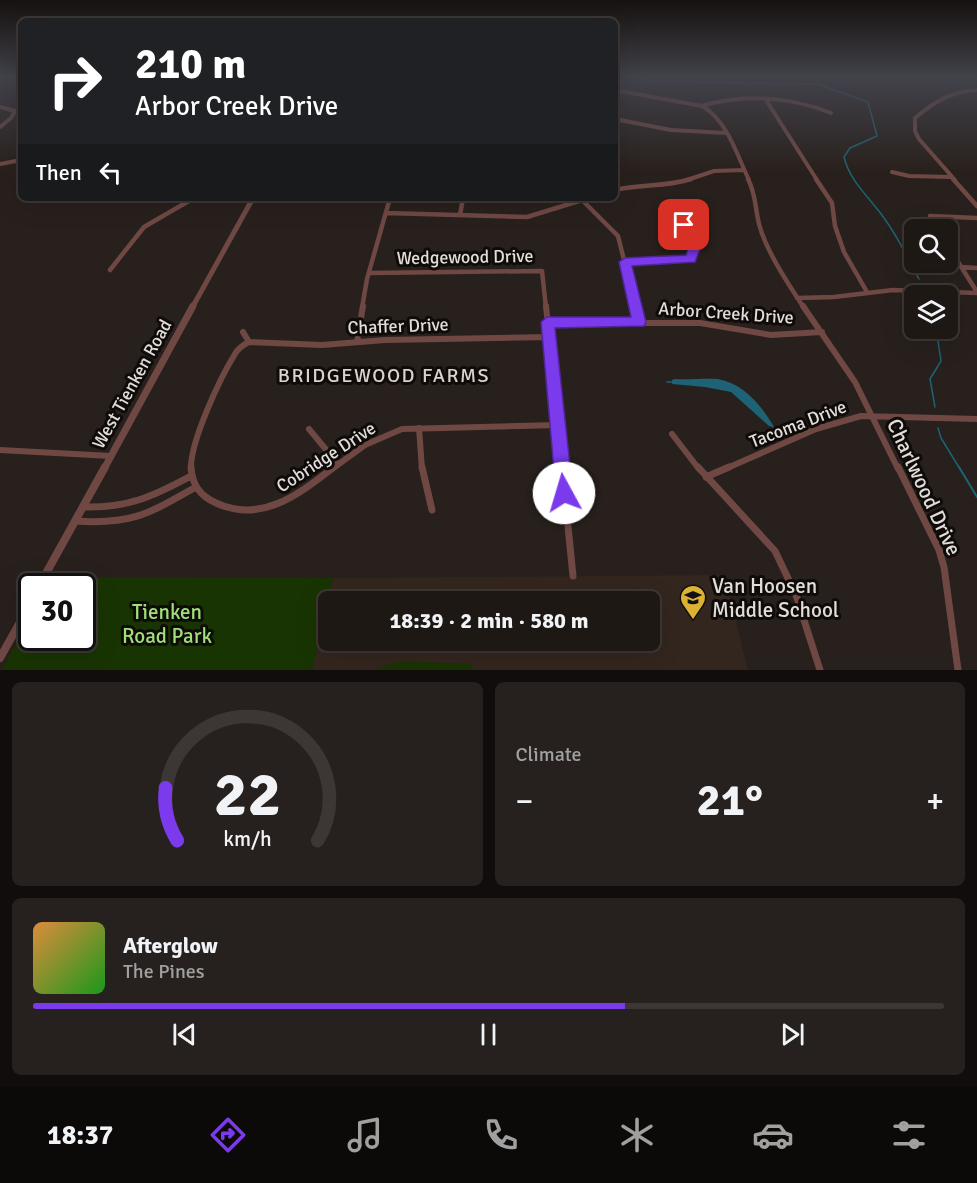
<!DOCTYPE html>
<html lang="en">
<head>
<meta charset="utf-8">
<style>
	:root { --surface:#1e1815; --page:#26211e; --text:#f1f3f6; --muted:#a1a0a0; --line:#3c3734; --accent:#7c3aed }
	body { margin:0; font-family:Signika,sans-serif; background:var(--page); color:var(--text); height:100vh; display:flex; flex-direction:column; font-size:22px; white-space:nowrap }
	* { box-sizing:border-box; margin:0 }
	p { font-size:20px; color:var(--muted) }
	.icon { flex:none; width:33px; height:33px; fill:none; stroke:currentColor; stroke-width:2; stroke-linecap:round; stroke-linejoin:round }
	.map { position:relative; height:670px; overflow:hidden }
	.panel { display:flex; flex-direction:column; gap:12px; padding:12px; background:#100d0c; flex:1 }
	.panel>* { flex:none }
	.banner { position:absolute; left:18px; top:18px; width:600px; height:183px; border-radius:9px; box-shadow:0 6px 24px #0002,0 0 0 2px var(--line); background:#202124; color:#fff; overflow:hidden }
	.controls { position:absolute; left:904px; top:219px; display:grid; gap:12px }
	.controls a { display:grid; place-items:center; width:54px; height:54px; border-radius:9px; background:var(--surface); box-shadow:0 6px 24px #0002,0 0 0 2px var(--line); font-size:30px }
	.speed { position:absolute; left:18px; top:573px; display:flex; gap:12px; font-size:30px; font-weight:700; text-align:center }
	.speed>* { display:grid; place-content:center; width:78px; height:78px; border-radius:50%; background:var(--surface); box-shadow:0 6px 24px #0002,0 0 0 2px var(--line); line-height:1 }
	.speed .limit { border:3px solid #111; border-radius:9px; background:#fff; color:#111 }
	.pin { position:absolute; display:grid; place-items:center; width:51px; height:51px; color:#fff; margin:-26px; border-radius:12px; box-shadow:0 3px 9px #0006 }
	.me { position:absolute; width:66px; margin:-33px; rotate:354deg; stroke-linejoin:round; filter:drop-shadow(0 0 4px #0008) }
	.turn { display:flex; align-items:center; gap:21px; height:126px; padding:0 18px; font-size:27px }
	.turn .icon { width:78px; height:78px; stroke-width:2.5 }
	.turn b { display:block; font-size:42px; line-height:51px }
	.then { display:flex; align-items:center; height:57px; padding:0 18px; background:#0003; gap:12px; font-size:22px }
	.big { font-size:45px; font-weight:700; line-height:1.1 }
	.panel .tile { flex:1; display:flex; flex-direction:column; justify-content:center; gap:9px; min-width:0; padding:0 21px; border-radius:9px; background:var(--page) }
	.panel .dial { align-items:center; gap:0 }
	.dial svg { height:156px; overflow:visible; fill:none; stroke:var(--line); stroke-width:7; stroke-linecap:round; text-anchor:middle }
	.dial text { fill:var(--text); stroke:none }
	.song { display:flex; align-items:center; gap:18px }
	.cover { width:72px; height:72px; border-radius:9px; background:linear-gradient(135deg,hsl(30 70% 55%),hsl(120 70% 35%)) }
	.played { height:6px; border-radius:3px; background:linear-gradient(90deg,var(--accent) 65%,var(--line) 65%) }
	.keys { display:flex; justify-content:space-around; direction:ltr }
	.heat { display:flex; justify-content:space-between; align-items:center; font-size:33px; direction:ltr }
	.panel .tiles { flex:1; display:grid; gap:12px; grid-template-columns:1fr 1fr }
	.tile:last-child { grid-column:span 2 }
	.trip { position:absolute; left:318px; top:591px; width:342px; height:60px; border-radius:9px; background:var(--surface); box-shadow:0 6px 24px #0002,0 0 0 2px var(--line); font-weight:700; line-height:60px; text-align:center }
	.tab-bar { display:flex; height:96px; justify-content:space-around; align-items:center; background:#0c0a08; color:var(--muted) }
	.tab-bar .icon { width:42px; height:42px }
	.tab-bar .active { color:var(--accent) }
	.tab-bar b { font-size:27px; color:var(--text) }
	.map>svg:first-child { display:block }
	.built { fill:#33261e; fill-rule:evenodd }
	.green { fill:#193403 }
	.water { fill:#1d6375 }
	.lines { fill:none; stroke-linecap:round; stroke-linejoin:round }
	.stream-far1 { stroke:#1d6375; stroke-width:1.5 }
	.stream { stroke:#1d6375; stroke-width:2 }
	.minor-far3 { stroke:#6f4844; stroke-width:4 }
	.minor-far2 { stroke:#6f4844; stroke-width:4.5 }
	.minor-far1 { stroke:#6f4844; stroke-width:6 }
	.minor { stroke:#6f4844; stroke-width:7 }
	.tertiary-far2 { stroke:#6f4844; stroke-width:5 }
	.tertiary-far1 { stroke:#6f4844; stroke-width:7 }
	.tertiary { stroke:#6f4844; stroke-width:8 }
	.route { fill:#7c3aed; stroke:#51269a; stroke-width:1.5 }
	.labels { text-anchor:middle; dominant-baseline:central; stroke-width:6; stroke-linejoin:round; paint-order:stroke }
	.street-label { font-size:18px; fill:#e2ddda; stroke:#0e0b09 }
	.neighbourhood-label { font-size:20px; letter-spacing:1.5px; fill:#dcd1cb; stroke:#0e0b09 }
	.near-street-label { font-size:21px; fill:#e2ddda; stroke:#0e0b09 }
	.near-poi-label { font-size:21px; fill:#e2ddda; stroke:#0e0b09; text-anchor:start }
	.near-park-label { font-size:21px; fill:#9fe078; stroke:#0e0b09 }
</style>
</head>
<body>
<div class="map">
<svg width="977" height="670" viewBox="0 0 977 670">
	<rect width="100%" height="100%" fill="#28201c"/>
	<path class="built" d="M724,575l24,95h-436l21,-92zM328,602h322v38h-322z"/>
	<path class="green" d="M51,577l282,1 -21,92h-310l29,-56 1,24h50v-52h-36z
		M401,661l71,3v6h-98z"/>
	<path class="water" d="M675,379c15,1 29,-1 43,0 25,4 44,27 56,48l-5,-1 -38,-34 -26,-5 -33,-3v-4z"/>
	<g class="lines">
		<path class="stream-far1" d="M639,78l19,4 159,2 51,18 9,34 -27,12 -6,9c6,25 26,41 40,61 14,19 24,40 35,61
			M667,382h5
			M935,407l-5,-28 11,-18 -5,-33
			M773,427l2,2
			M938,428l3,10 19,31"/>
		<path class="stream" d="M959,467l18,30"/>
		<path class="minor-far3" d="M615,90l87,16c25,14 35,49 47,74
			M766,100l51,80
			M702,106c41,-13 90,-9 129,7
			M0,107l15,4 -4,7 -11,9
			M615,119l56,11 55,3
			M0,164l21,-4
			M892,172l17,4 43,1
			M687,180l27,-9 30,-1
			M955,180l-36,-41 -4,-8v-13c19,-16 37,-27 62,-28"/>
		<path class="minor-far2" d="M748,179c8,15 7,29 11,45 7,27 30,61 45,84
			M816,179l16,24 3,23 9,26 23,40
			M953,179l24,27
			M615,190c26,-6 51,-3 76,-11
			M582,200l36,36 18,72
			M386,213l141,4 62,-19
			M460,215l3,-17
			M937,230l-7,-14 47,2
			M948,246l29,46
			M625,262l65,-3 4,-10 -10,-24
			M961,267l16,1
			M110,270l34,-43 50,-29
			M369,273l173,-2 4,37
			M797,298l37,-1 59,-7 84,3
			M362,308l5,-29 23,-81"/>
		<path class="minor-far1" d="M546,306l16,163
			M635,306l4,16
			M803,306l52,76 43,87
			M547,323h153l71,12 51,-3
			M243,332l6,10
			M357,342l6,-36
			M419,428l3,41
			M309,429l29,35
			M672,434l27,35
			M0,450l111,6
			M191,469c-1,-27 29,-91 44,-115 3,-6 8,-9 14,-12l73,3 63,-5 164,-3
			M332,469l33,-24 37,-16 156,-4
			M725,469l91,-40 45,-13 116,3"/>
		<path class="minor" d="M191,467c1,18 9,29 25,36 46,21 83,-9 118,-36
			M422,467l10,43
			M562,467l11,109
			M698,467l77,84 21,44 24,75
			M898,467l41,83 5,17 14,103
			M706,477l23,-10
			M83,507c45,1 69,-10 108,-31
			M75,521c57,4 73,-7 121,-34"/>
		<path class="tertiary-far2" d="M192,308l61,-110"/>
		<path class="tertiary-far1" d="M104,469l89,-163"/>
		<path class="tertiary" d="M39,586l66,-119
			M0,658l32,-57"/>
	</g>
	<linearGradient id="sky" x2="0" y2="1"><stop stop-color="#16120f"/><stop offset="0.45" stop-color="#42424b"/><stop offset="1" stop-color="#42424b" stop-opacity="0"/></linearGradient>
	<rect width="977" height="172" fill="url(#sky)"/>
	<path class="route" d="M684,221l6,4 10,24 -5,13 -63,4 14,56 -2,4 -89,2 18,165 -3,5 -6,3 -6,-3 -2,-5 -15,-171 6,-5h84l-12,-55 6,-4 61,-3 2,-6 -9,-24z"/>
	<defs>
		<symbol id="school-pin" viewBox="-11 -11 22 30"><path d="M0 17L-7.5 6A9.5 9.5 0 1 1 7.5 6Z" fill="#dbb233" stroke="#0e0b09"/><path d="M0-5L7-2L0 1L-7-2ZM-4 1L0 2.5L4 1V4Q0 6-4 4Z" fill="#111"/></symbol>
	</defs>
	<g fill-rule="evenodd">
		<use href="#school-pin" x="678" y="583" width="30" height="40"/>
	</g>
	<g class="labels">
		<g class="street-label">
			<text transform="translate(465 257) rotate(-1)">Wedgewood Drive</text>
			<text transform="translate(726 313) rotate(4)">Arbor Creek Drive</text>
			<text transform="translate(398 326) rotate(-2)">Chaffer Drive</text>
			<text transform="translate(132 384) rotate(-61)">West Tienken Road</text>
			<text transform="translate(798 424) rotate(-21)">Tacoma Drive</text>
			<text transform="translate(326 457) rotate(-33)">Cobridge Drive</text>
		</g>
		<g class="neighbourhood-label">
			<text x="384" y="375">BRIDGEWOOD FARMS</text>
		</g>
		<g class="near-street-label">
			<text transform="translate(924 487) rotate(65)">Charlwood Drive</text>
		</g>
		<g class="near-poi-label">
			<text x="712" y="586">Van Hoosen<tspan x="712" dy="24">Middle School</tspan></text>
		</g>
		<g class="near-park-label">
			<text x="167" y="612">Tienken<tspan x="167" dy="24">Road Park</tspan></text>
		</g>
	</g>
</svg>
<div class="controls">
<a><svg class="icon" aria-label="search" viewBox="0 0 24 24"><circle cx="10" cy="10" r="6"/><path d="M15 15l6 6"/></svg></a>
<a><svg class="icon" aria-label="layers" viewBox="0 0 24 24"><path d="M12 4l9 5-9 5-9-5zM3 14l9 5 9-5"/></svg></a>
</div>
<div class="speed"><div class="limit">30</div></div>
<div class="pin" style="left:684px;top:225px;background:#d93025"><svg class="icon" aria-label="arrive" viewBox="0 0 24 24"><path d="M6 21V4h12l-3 4 3 4H6"/></svg></div>
<svg class="me" style="left:564px;top:493px" viewBox="-20 -20 40 40"><circle r="19" fill="#fff"/><path d="M0-13L10 11 0 6-10 11z" fill="#7c3aed"/></svg>
<div class="trip">18:39 · 2 min · 580 m</div>
<div class="banner">
<div class="turn"><svg class="icon" aria-label="right" viewBox="0 0 24 24"><path d="M7 20v-9h11M14 6l5 5-5 5"/></svg><div><b>210 m</b>Arbor Creek Drive</div></div>
<div class="then">Then<svg class="icon" aria-label="left" viewBox="0 0 24 24"><path d="M17 20v-9H6M10 6l-5 5 5 5"/></svg></div>
</div>
</div>
<section class="panel">
<div class="tiles">
<div class="tile dial"><svg viewBox="0 0 100 80">
<path d="M14 69A42 42 0 1 1 86 69"/>
<path d="M14 69A42 42 0 0 1 8 42" stroke="#7c3aed"/>
<text x="50" y="56" font-size="32" font-weight="700">22</text>
<text x="50" y="72" font-size="11">km/h</text>
</svg></div>
<div class="tile"><p>Climate</p>
<div class="heat"><a>−</a><b class="big">21°</b><a>+</a></div>
</div>
<div class="tile">
<div class="song"><i class="cover"></i><div><b>Afterglow</b><p>The Pines</p></div></div>
<div class="played"></div>
<div class="keys"><svg class="icon" aria-label="previous" viewBox="0 0 24 24"><path d="M18 5L8 12l10 7zM5 5v14"/></svg><svg class="icon" aria-label="pause" viewBox="0 0 24 24"><path d="M8 5v14M16 5v14"/></svg><svg class="icon" aria-label="next" viewBox="0 0 24 24"><path d="M6 5l10 7-10 7zM19 5v14"/></svg></div>
</div>
</div>
</section>
<nav class="tab-bar">
<b>18:37</b>
<svg class="icon active" aria-label="directions" viewBox="0 0 24 24"><path d="M12 3l9 9-9 9-9-9zM9 14v-3h6M13 9l2 2-2 2"/></svg>
<svg class="icon" aria-label="music" viewBox="0 0 24 24"><path d="M9 18V5l10-2v13"/><circle cx="6" cy="18" r="3"/><circle cx="16" cy="16" r="3"/></svg>
<svg class="icon" aria-label="phone" viewBox="0 0 24 24"><path d="M5 4h4l2 5-3 2q2 4 5 5l2-3 5 2v4C11 20 4 13 5 4z"/></svg>
<svg class="icon" aria-label="climate" viewBox="0 0 24 24"><path d="M12 3v18M4 7l16 10M4 17L20 7"/></svg>
<svg class="icon" aria-label="car" viewBox="0 0 24 24"><path d="M5 17H2v-5l4-1 3-4h7l3 4 3 1v5h-3M9 17h6M6 11h13"/><circle cx="7" cy="17" r="2"/><circle cx="17" cy="17" r="2"/></svg>
<svg class="icon" aria-label="filters" viewBox="0 0 24 24"><path d="M4 7h16M4 17h16"/><circle cx="9" cy="7" r="2"/><circle cx="15" cy="17" r="2"/></svg>
</nav>
</body>
</html>
